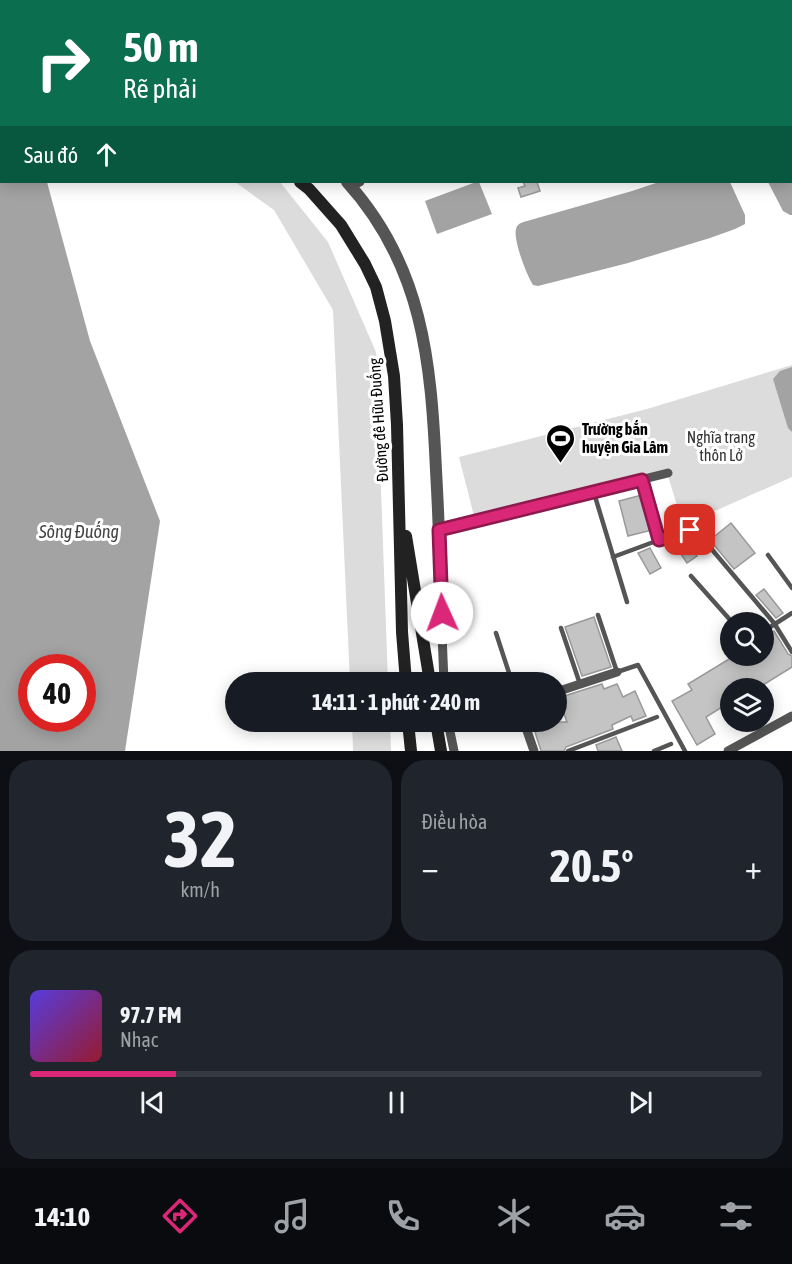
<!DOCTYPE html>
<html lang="vi">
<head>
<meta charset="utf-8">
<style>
	:root { --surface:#171b24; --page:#20242c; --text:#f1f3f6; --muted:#9ea1a6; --line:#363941; --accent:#db2777 }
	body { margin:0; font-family:"Asap Condensed",sans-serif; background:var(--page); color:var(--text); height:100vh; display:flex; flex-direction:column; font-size:22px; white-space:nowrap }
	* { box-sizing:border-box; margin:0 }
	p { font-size:20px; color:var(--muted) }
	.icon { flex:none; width:33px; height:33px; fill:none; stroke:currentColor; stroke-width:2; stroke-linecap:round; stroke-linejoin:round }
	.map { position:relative; height:751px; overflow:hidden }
	.sheet { display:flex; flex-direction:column; gap:9px; padding:9px; background:#0d0f14; flex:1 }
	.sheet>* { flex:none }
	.banner { position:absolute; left:0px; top:0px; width:792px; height:183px; box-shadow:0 3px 15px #0003; background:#0b6e4f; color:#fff; overflow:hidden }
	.fabs { position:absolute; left:720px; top:612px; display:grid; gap:12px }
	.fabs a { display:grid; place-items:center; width:54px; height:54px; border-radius:50%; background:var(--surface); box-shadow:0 3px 15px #0003; font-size:30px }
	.speed { position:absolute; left:18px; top:654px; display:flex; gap:12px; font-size:30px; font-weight:700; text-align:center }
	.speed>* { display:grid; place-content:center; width:78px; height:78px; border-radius:50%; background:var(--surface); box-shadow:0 3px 15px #0003; line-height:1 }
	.speed .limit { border:9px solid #d22; background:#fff; color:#111 }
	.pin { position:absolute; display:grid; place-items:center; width:51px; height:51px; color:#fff; margin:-26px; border-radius:12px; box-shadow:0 3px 9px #0006 }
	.me { position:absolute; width:66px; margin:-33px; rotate:358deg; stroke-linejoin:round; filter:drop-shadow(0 0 4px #0008) }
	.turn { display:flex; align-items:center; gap:21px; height:126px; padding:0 24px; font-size:27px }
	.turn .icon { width:78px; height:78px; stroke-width:2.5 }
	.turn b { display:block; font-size:42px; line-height:51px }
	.then { display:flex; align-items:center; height:57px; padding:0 24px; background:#0003; gap:12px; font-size:22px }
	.big { font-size:45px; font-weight:700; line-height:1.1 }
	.sheet .card { flex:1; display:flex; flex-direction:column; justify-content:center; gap:9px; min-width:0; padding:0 21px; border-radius:24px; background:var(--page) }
	.sheet .dial { align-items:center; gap:0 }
	.dial b { font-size:78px; line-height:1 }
	.song { display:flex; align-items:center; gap:18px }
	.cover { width:72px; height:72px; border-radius:9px; background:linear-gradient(135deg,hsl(250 70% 55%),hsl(350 70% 35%)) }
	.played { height:6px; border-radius:3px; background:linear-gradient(90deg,var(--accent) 20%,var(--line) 20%) }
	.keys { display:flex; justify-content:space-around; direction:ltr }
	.heat { display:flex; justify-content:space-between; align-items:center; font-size:33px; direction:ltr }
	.sheet .tiles { flex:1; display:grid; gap:9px; grid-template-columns:1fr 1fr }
	.card:last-child { grid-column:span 2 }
	.trip { position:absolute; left:225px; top:672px; width:342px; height:60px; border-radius:30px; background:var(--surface); box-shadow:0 3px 15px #0003; font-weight:700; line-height:60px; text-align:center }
	.tab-bar { display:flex; height:96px; justify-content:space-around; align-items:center; background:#090b0e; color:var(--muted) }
	.tab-bar .icon { width:42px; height:42px }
	.tab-bar .on { color:var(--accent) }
	.tab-bar b { font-size:27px; color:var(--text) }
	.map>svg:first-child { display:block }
	.green { fill:#dcdcdc }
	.water { fill:#a3a3a3; fill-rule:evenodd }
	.building { fill:#c4c4c4; stroke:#999; stroke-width:1.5 }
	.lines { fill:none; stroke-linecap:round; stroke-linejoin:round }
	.service { stroke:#555; stroke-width:4.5 }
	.minor { stroke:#555; stroke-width:9 }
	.tertiary { stroke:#555; stroke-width:12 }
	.secondary { stroke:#222; stroke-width:12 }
	.route-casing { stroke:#8e194d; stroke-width:15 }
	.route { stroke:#db2777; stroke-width:10 }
	.labels { text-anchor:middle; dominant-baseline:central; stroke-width:6; stroke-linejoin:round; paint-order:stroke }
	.street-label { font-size:16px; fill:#000; stroke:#fff }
	.poi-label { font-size:16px; font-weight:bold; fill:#000; stroke:#fff; text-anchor:start }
	.park-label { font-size:16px; fill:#333; stroke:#fff }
	.water-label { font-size:18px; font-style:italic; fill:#444; stroke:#fff }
</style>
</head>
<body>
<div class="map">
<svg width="792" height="751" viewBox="0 0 792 751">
	<rect width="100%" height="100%" fill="#fff"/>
	<path class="green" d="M235,182h45l48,60 48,110 12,330h-38l-17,-372 -59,-100z
		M792,365v112l-109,48 -15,-49 -193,44 -16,-63 188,-48z
		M352,722h38l1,29h-38z"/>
	<path class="water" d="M0,76l2,106h45l43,159 70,180 -35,230h-125zM32,668h50v50h-50z
		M792,124v91h-2l-7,-4 -15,-29h22z
		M476,182h3l13,32 -55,20 -12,-33z
		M659,182h71l15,33v9l-10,5 -25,9 -82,25 -90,23 -5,-1c-6,-9 -20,-45 -17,-56 1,-5 6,-7 11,-8l105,-30z
		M792,367v65l-4,-4 -15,-49 7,-8z"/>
	<path class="building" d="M523,182h14l3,9 -19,6 -3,-9 7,-2z
		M642,495l10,35 -24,6 -9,-35z
		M731,523l24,30 -21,16 -24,-29z
		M685,537l12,19 -10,7 -13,-19z
		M650,548l11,20 -11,6 -12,-21z
		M764,589l19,24 -7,5 -20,-23z
		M594,617l17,50 -29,9 -17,-49z
		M774,631l14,23 4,2v11l-34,21h-28v14l-24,15 9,17 -18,11 -25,-44 20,-11 -4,-6 46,-28h30v-19z
		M602,684l2,5 13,-5 6,13 12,-6 11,25 -13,5 -2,-5 -19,9 1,4 -47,18 -2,4h-23l-6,-19 7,-3 -3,-7h28l-9,-24z
		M616,737l6,14h-24l-2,-6z"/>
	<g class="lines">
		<path class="service" d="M213,0l1,2
			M382,0l1,2
			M425,0l1,2
			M651,0l1,2
			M770,0l1,2
			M597,2v-1
			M642,479l17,61
			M594,493l33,109
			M768,555l24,33
			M613,557l46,-17 35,-10 4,3 76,90 18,29
			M691,576l41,46
			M598,615l19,57 21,-7 47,86
			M561,628l19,56
			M764,631l28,-18
			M496,633l16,49
			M568,751l89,-34
			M654,751l17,-7"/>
		<path class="minor" d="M504,0l1,2
			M330,2l3,-2
			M790,7l2,-1
			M351,186l9,-4
			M439,530l229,-57
			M442,634l2,48
			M556,692l61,-20
			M448,722l6,29
			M524,722l10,29
			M728,751l64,-35"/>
		<path class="tertiary" d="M130,0l2,2
			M347,182c76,84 84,180 89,288 3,55 5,109 6,164"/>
		<path class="secondary" d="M57,0l1,2
			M300,182l9,7 32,36 24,39 11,23 9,34 9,55 3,49 5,207 4,50
			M406,536l24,146
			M408,722l3,29
			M436,722l5,29"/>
	</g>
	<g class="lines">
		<defs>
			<path id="route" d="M442,613l-3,-83 203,-50 17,60 31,-10"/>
		</defs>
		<use href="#route" class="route-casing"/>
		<use href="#route" class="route"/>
	</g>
	<defs>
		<symbol id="stadium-pin" viewBox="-11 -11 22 30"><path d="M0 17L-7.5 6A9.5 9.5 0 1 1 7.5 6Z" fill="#000" stroke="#fff"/><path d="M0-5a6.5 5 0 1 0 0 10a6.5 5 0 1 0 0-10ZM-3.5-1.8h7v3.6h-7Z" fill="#fff"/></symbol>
	</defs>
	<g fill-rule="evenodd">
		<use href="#stadium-pin" x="544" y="422" width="33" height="45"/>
	</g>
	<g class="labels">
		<g class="street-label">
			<text transform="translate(378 420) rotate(-94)">Đường đê Hữu Đuống</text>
		</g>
		<g class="poi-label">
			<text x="582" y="429">Trường bắn<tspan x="582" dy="18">huyện Gia Lâm</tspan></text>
		</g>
		<g class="park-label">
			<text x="721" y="437">Nghĩa trang<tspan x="721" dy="18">thôn Lở</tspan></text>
		</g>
		<g class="water-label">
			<text x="79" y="531">Sông Đuống</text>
		</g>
	</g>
</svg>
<div class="fabs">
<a><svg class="icon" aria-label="search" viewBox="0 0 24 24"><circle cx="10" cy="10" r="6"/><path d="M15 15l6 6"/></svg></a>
<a><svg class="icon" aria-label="layers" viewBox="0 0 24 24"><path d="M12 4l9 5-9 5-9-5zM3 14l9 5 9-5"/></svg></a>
</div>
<div class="speed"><div class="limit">40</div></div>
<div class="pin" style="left:690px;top:530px;background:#d93025"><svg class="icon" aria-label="arrive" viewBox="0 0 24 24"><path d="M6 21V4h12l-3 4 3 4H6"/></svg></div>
<svg class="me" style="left:442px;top:613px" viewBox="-20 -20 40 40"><circle r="19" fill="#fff"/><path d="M0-13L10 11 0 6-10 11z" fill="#db2777"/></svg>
<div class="trip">14:11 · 1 phút · 240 m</div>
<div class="banner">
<div class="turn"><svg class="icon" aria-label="right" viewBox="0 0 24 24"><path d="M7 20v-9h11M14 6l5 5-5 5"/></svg><div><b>50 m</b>Rẽ phải</div></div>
<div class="then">Sau đó<svg class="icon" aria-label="ahead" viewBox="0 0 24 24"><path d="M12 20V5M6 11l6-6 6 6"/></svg></div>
</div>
</div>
<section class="sheet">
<div class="tiles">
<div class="card dial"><b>32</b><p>km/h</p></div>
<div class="card"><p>Điều hòa</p>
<div class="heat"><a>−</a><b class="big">20.5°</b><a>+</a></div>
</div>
<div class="card">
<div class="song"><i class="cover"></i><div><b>97.7 FM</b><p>Nhạc</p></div></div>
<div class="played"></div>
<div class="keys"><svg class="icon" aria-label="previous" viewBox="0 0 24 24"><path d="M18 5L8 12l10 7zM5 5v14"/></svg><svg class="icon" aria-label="pause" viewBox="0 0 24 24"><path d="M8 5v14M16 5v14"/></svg><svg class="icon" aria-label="next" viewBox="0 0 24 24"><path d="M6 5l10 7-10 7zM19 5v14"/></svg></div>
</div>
</div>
</section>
<nav class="tab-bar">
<b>14:10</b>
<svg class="icon on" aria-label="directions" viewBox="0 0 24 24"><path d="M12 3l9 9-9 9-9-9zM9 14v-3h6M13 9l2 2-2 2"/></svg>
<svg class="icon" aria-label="music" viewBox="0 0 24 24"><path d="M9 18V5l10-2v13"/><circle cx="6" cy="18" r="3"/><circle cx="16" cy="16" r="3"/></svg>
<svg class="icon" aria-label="phone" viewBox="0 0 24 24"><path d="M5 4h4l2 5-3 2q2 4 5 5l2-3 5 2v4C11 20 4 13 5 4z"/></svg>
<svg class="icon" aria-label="climate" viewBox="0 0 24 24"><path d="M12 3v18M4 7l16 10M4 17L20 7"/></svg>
<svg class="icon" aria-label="car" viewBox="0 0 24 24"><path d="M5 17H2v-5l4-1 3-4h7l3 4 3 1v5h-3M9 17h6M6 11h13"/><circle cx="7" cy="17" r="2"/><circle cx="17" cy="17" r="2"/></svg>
<svg class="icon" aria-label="filters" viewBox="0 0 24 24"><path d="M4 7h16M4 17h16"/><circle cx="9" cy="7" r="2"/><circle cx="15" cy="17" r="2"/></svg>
</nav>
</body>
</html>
